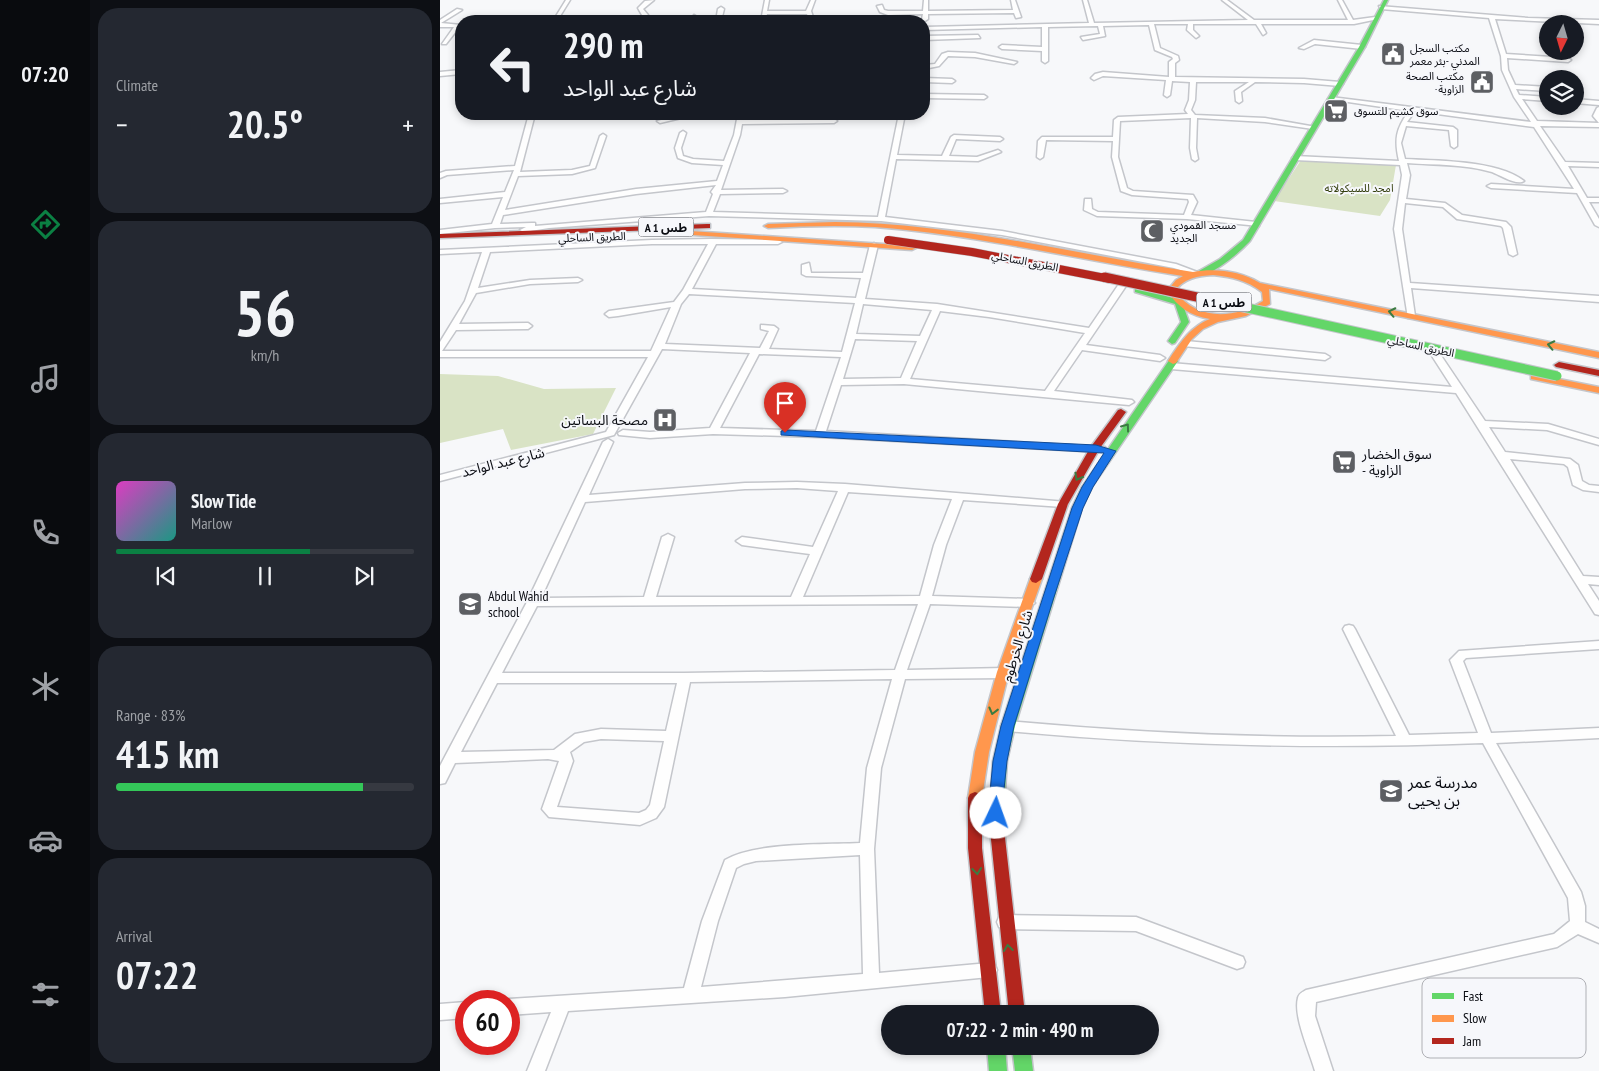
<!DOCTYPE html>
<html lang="en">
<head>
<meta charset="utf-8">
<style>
	:root { --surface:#171b24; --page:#242831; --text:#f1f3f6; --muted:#9ea1a6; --line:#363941; --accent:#0b8043 }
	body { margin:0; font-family:"PT Sans Narrow","Noto Sans Arabic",sans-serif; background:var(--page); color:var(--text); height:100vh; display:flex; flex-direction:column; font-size:19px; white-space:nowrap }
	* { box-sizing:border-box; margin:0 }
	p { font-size:16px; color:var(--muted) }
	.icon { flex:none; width:28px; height:28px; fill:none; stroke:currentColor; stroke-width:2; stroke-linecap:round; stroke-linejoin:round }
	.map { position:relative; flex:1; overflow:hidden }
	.drawer { display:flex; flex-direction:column; gap:8px; padding:8px; background:#0d0f14; width:350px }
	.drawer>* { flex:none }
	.hud { position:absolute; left:15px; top:15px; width:475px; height:105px; border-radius:20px; box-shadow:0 2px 8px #0003; background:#171b24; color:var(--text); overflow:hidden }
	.needle { width:32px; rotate:185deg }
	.tools { position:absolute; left:1099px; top:15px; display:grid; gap:10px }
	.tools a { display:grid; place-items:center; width:45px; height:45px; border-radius:50%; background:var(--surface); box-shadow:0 2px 8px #0003; font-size:25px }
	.speed { position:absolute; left:15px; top:990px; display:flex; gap:10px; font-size:25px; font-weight:700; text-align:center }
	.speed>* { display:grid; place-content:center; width:65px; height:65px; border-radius:50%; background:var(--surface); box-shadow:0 2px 8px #0003; line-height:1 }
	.speed .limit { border:8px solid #d22; background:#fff; color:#111 }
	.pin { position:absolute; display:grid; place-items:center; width:42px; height:42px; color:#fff; margin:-51px -21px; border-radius:50% 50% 50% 0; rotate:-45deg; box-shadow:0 0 5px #0007 }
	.pin .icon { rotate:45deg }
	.me { position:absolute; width:55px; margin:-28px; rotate:3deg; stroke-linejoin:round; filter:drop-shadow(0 0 4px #0008) }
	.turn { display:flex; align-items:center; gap:18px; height:105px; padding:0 25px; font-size:22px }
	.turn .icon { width:65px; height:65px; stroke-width:2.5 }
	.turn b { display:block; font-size:35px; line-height:42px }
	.big { font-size:38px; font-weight:700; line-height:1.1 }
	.drawer .widget { flex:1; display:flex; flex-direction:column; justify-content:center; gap:8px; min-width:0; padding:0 18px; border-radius:20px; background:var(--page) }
	.drawer .dial { align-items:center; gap:0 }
	.dial b { font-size:65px; line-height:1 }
	.song { display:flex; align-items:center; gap:15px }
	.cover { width:60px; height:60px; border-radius:8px; background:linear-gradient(135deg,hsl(310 70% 55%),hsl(170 70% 35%)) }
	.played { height:5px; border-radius:2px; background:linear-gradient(90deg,var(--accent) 65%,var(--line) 65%) }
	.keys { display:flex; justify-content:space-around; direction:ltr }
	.heat { display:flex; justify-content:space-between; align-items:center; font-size:28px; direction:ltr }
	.charge { height:8px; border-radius:4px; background:linear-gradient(90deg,#34c759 83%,var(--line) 0) }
	.trip { position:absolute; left:441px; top:1005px; width:278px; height:50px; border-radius:25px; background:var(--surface); box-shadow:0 2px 8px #0003; font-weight:700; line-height:50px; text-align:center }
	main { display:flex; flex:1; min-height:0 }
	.tab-bar { display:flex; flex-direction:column; width:90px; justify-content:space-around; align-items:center; background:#090b0e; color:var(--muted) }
	.tab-bar .icon { width:35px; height:35px }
	.tab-bar .active { color:var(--accent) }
	.tab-bar b { font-size:22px; color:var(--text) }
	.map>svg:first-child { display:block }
	.green { fill:#d9e3c5 }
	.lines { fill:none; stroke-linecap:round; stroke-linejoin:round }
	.street-casing { stroke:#c4c6cb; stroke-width:3 }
	.fast-casing { stroke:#c4c6cb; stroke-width:3 }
	.slow-casing { stroke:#c4c6cb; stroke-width:3 }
	.jam-casing { stroke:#c4c6cb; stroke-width:3 }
	.street { fill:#fefefe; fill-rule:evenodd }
	.fast { fill:#63d668; fill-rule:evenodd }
	.slow { fill:#ff974d; fill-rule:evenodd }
	.jam { fill:#b3261e; fill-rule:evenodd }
	.fast-bridge-casing { stroke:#c4c6cb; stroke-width:11; stroke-linecap:butt }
	.jam-bridge-far1-casing { stroke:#c4c6cb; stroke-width:9; stroke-linecap:butt }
	.jam-bridge-casing { stroke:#c4c6cb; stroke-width:11; stroke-linecap:butt }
	.fast-bridge { stroke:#63d668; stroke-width:9 }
	.jam-bridge-far1 { stroke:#b3261e; stroke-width:8 }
	.jam-bridge { stroke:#b3261e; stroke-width:9 }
	.oneway { stroke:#3b7b41 }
	.route { fill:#1a73e8; stroke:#114b97 }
	.labels { text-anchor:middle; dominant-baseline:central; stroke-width:4; stroke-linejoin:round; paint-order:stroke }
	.far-poi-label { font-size:11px; fill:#0a0c12; stroke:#f6f7fb; text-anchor:start }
	.far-park-label { font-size:11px; fill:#333e0d; stroke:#f6f7fb }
	.far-street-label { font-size:11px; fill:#0a0c12; stroke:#f6f7fb }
	.shield { fill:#f6f7fb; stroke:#515258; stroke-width:1 }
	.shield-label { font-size:12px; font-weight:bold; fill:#0a0c12 }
	.poi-label { font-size:14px; fill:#0a0c12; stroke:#f6f7fb; text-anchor:start }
	.street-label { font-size:14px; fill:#0a0c12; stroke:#f6f7fb }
	.near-poi-label { font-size:16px; fill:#0a0c12; stroke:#f6f7fb; text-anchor:start }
	.key { fill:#f6f7fb; stroke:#afb0b5; stroke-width:1 }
	.key-label { font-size:14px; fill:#0a0c12 }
</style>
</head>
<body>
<main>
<nav class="tab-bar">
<b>07:20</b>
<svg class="icon active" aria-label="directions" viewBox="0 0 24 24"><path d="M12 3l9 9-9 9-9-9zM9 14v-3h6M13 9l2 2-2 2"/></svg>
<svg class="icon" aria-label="music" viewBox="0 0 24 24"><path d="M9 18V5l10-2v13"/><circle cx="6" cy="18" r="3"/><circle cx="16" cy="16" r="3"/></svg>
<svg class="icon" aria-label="phone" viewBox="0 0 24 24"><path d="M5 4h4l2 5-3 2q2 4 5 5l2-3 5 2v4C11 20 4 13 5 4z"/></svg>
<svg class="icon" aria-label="climate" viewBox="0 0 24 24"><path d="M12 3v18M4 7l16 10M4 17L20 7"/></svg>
<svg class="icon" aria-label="car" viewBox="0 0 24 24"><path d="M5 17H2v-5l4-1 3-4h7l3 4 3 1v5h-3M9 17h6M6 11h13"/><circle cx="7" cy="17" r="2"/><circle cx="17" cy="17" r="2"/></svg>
<svg class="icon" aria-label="filters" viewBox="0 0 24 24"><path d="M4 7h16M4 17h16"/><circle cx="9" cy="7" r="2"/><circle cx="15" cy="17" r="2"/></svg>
</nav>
<section class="drawer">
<div class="widget"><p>Climate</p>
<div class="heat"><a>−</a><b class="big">20.5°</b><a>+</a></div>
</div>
<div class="widget dial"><b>56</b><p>km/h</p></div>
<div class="widget">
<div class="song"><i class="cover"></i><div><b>Slow Tide</b><p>Marlow</p></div></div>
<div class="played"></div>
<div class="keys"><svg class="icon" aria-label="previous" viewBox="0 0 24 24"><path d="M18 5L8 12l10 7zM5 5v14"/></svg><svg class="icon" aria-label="pause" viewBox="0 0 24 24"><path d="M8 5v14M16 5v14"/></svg><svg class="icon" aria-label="next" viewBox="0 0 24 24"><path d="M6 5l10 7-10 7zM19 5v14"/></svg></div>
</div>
<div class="widget"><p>Range · 83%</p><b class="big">415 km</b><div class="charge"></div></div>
<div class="widget"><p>Arrival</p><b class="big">07:22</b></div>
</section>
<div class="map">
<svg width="1159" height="1071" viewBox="0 0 1159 1071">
	<rect width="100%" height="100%" fill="#f7f8fa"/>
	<path class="green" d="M863,157l93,8 -6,35 -10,16 -106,-15z
		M0,374l58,2 46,13 72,-1 -23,46 -82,16 -8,-21 -63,14z"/>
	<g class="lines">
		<defs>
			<path id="street" d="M126,0h4l-13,21h-4z
				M214,0l-11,9 5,6 -5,6h-4l3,-6 -4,-7 7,-7z
				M325,0h4l-2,11h39l5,-11h4l-4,11 2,6 23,4 -27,-2 -2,-5h-40l-2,7h-4z
				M484,0h4v11l85,-1 -2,-10h4l6,17 -5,1 -2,-5 -86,1v5l-3,2 -3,-2 1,-5 -35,1 -8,-3 -3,-6 5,-1 2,5 4,1h35z
				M643,0h4l7,23 154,-3 -26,-20h5l27,20h94l-10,-20h4l11,20 22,-3 3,2 -24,5h-93l5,9 -3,2 -7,-11h-63v6l6,6 -3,2 -9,-8 1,-6h-34l6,24 18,8 1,4 -4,3v14l129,2 36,3 3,2 -3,2 -36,-3 -49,-1 -14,10 1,9 -3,2 -3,-2 -1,-10 14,-9h-53l-1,18 -4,10 4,5 70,3 51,9 -3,2 -48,-7 -68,-4 -1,30 2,11 -3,2 -3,-2 -2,-11 1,-30 -71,3 -2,36 9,31 6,3 60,4 4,7 -6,13 65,7h3v4l-72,-7 -90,-3 -13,-6 1,-11h6l1,10 6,3 86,3 5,-13 -1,-3 -56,-4 -11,-4 -9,-34 1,-16 -67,-1 -3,17 -3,2 -3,-2 1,-16 4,-4h71l1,-17 4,-3 70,-3 -3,-4 4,-10 1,-18 -18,-1 -2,14 -3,2 -3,-2 2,-15 -63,-4 -9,4 -3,-2 4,-4 8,-2 66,5v-15l4,-3 -1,-2 -17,-7 -6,-25 -46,1 2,10 -22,4 -2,-3 19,-3 -2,-8 -50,1v34l-3,2 -3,-2v-10l-40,-2 -3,-2 3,-2 40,2v-20l-118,3 1,-3 164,-4z
				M939,6l149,12 71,2v4l-104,-5 11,35 62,4 3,2 -3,2 -61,-4 1,12 7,15 33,2v4l-32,-2 3,6 29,2v4l-26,-2 15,22 62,2v4l-59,-1 25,36 34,1v4l-31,-1 19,32h12v4h-10l10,17v8l-4,-2 -18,-32 -86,-5 -4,-2 4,-2 83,5 -40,-62 -119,-16 -8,11 46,5 4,3v16l-3,2 -3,-2 -2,-16 -43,-4 -5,17 4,16c33,2 92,1 119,22 -7,5 -24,-6 -32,-9 -27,-8 -57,-7 -85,-9l3,12 -4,24 39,4 17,12 44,7 5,5 6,27 -4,2 -4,-2 -6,-26 -2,-2 -44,-7 -14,-12 -38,-4 -3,26 8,54 189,13v6l-188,-14 4,28 -1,2h-6l-14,-89 8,-54 -2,-10 -105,-5 -3,-2 3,-2 104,5c-5,-22 -3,-32 10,-50l-81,-12 3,-2 200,25 -17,-25 -12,-27 -1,-14 -12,-38 -108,-9z
				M281,7l3,2 -3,12h-5l2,-12z
				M17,9l5,1 -21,13 20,2 -15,19h-4l12,-17h-14v-7z
				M254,15l3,2 -3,4h-4z
				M538,35l2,3 -56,2v-4z
				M874,40l48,5 3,2 -3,2 -47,-5 -11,5 -5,-1z
				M508,52l27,1 42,9 -3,2 -39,-7 -27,-1 -9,10 -15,3v-4l11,-1 7,-10z
				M21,70v4l-21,2v-4z
				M484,78l28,1 3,2 -3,2 -28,-1z
				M484,94l60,1 3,2 -3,2 -60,-1z
				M1135,99l24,2v4l-24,-2z
				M1159,107v16l-6,-7 4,-8z
				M89,114h6l-15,58 52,-2 18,-4 10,-30 3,-2 3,2 -11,32 -23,6 -54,2 -13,34 131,-21 81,-8 6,-16 -31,-2 -14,-5 -3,-10 5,-15 3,-2 3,2 -5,15 2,8 10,3 31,2 10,-26 4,-21h6l-1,6 91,-1 3,2 -3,2 -92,1 -2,11 -19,55 62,-1 4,2 -4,2 -63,1 -7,18 165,5 21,-103h6l-8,41 45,1 9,-19 3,-2 46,2 3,2 -3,2 -44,-2 -7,17 28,1 21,-7 3,2 -23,9 -82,-2 -11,58 117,14 174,33 24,9 -4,2 -22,-7 -172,-33 -121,-14 -172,-5 -160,12 -25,4 -4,-2 6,-3 -31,1 -55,6v-4l52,-6 11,-27 -63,6v-4l65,-7 9,-22 -67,5 -7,3v-5l6,-2 69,-5zM276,185l-5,7 2,2 -7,18 -171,14v-3h-3l-32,1 3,-9 133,-21z
				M247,114h11l-38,9 -3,-2z
				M271,239l67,1 4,2 -4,2h-62l-24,45 164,9 5,-20 -55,-2 -4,-2v-9l7,-2 2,10h52l7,-28 4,-2 4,2 -13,54 72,5 152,24 30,-44h6l1,2 -40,59 74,10 5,3 -5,3 -78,-11 -28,41 78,9 2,2 -5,3 -225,-21 -63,1 -15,46 279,16 1,2 -1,2 -4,1 -281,-15 -107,-3 -63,4 -31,-3 -1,-2 5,-3 27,2 60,-4 40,-75 -88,-4 -48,86 -174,46v-6l166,-43 42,-75h-208v-15l25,-41 17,-49 -42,2v-4l212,-10zM212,244h56l-25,46 -9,12 -65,9 -4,3 4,3 9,-1 53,-9 -20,44h-209l14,-21 72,-1 4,-3 -4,-3 -69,1 17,-31 54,-9 48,-2 4,-2 -4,-2 -48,2 -52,8 12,-36zM249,294l166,9 -13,49 -73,-3 9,-20 -4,-3 -13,-1v4l8,2 -9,17 -95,-4 16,-40zM423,304l69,6 -12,26 -64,-2zM500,311l49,6 96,16 -40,58 -135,-12zM415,339l62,2 -16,37 -58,1zM319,354l82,3 -25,74 -96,-3z
				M746,341l139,13 5,3 -5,3 -142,-14v-4z
				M997,353l3,1 45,67 63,3 51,15v6l-52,-15 -58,-3 16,25 65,7 8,6 4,16 7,4 10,1v6l-16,-2 -10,-5 -5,-18 -4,-3 -54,-5 73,117 16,1v8l-11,-1 11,17v14l-4,-1 -139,-221 -285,-24 -5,-3 5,-3 281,24 -20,-31z
				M168,439l5,3 -24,53 156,-12 52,-1 48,2 222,18 1,2 -1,2 -4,1 -100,-7 -17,45 -14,51 97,3 6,4 -6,4 -99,-3 -23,66 98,-2 5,2 1,3 -1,3 -5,2 -100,1 -24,89 -7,81 5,124 110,-10 6,2 2,5 -2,5 -6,2 -204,20 -217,14 -23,60h-18l24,-59 -42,3v-14h-5l5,-2 175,-11 18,-67 23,-61c32,-18 97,-15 135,-17l7,-75 25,-89 -202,3 -26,125 -8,11 -16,7 -91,-8 -7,-8 17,-48 -11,-2 -93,4 -10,20 -5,1v-18l87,-164 76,-160zM357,488l41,3 -25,56 -71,-10 -6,4 6,4 68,9 -19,43h-135l18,-60 -6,-3 -6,3 -18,60 -103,1 44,-96 160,-13zM408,492l104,7 -18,46 -14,51 -117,1zM478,604l-23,66 -211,3h-182l35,-67zM57,683h180l-11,48 -65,-2 -26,5 -21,16 -93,2zM161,739l63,2 -14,64 -4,5 -7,3 -82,-6 16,-46 -3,-9 14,-10zM420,855l3,119 -162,13 17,-66 18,-53 8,-4 12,-3z
				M909,625l4,1 2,3 54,106 69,-2 -28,-73 9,-9 140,-10v8l-133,9 -3,3 28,72 108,-5v10l-103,5 85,149 4,14v16l14,7v14l-21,-9 -21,13 -241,55 -1,14 18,55h-18c-5,-18 -22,-55 -17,-73 1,-5 5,-6 8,-8l248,-56 16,-13 -2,-23 -85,-155c-159,6 -317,3 -475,-12l-5,-1 -2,-4 2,-4 5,-1c129,12 258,18 388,15l-53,-107 2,-3z
				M565,915l131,2 107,40 2,5 -2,5 -6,2 -101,-38 -131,-2 -6,-2 -2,-5 2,-5z
				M26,1002v16l-26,2v-16z"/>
			<path id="fast" d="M944,0h4l-23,47 -115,194c-9,10 -37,35 -51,34v-4l21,-12 23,-19 116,-193z
				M698,287l41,13 4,5 6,17 -14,21 -3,1 -4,-3 13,-19 -6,-18 -40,-12v-4z
				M733,358l5,3 -86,126 -10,21 -67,218 -8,35 -4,59 -2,4 -5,2 -5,-2 -2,-4 4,-59 8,-35 71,-218 10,-21 88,-128z
				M547,1046h18l2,25h-18z
				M572,1046h18l3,25h-18z"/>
			<path id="slow" d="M395,222c121,1 239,32 358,50 22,-4 47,-1 67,11l339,69v6l-330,-69 1,15 -24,12 -28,6 -15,7 -11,10 -16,24 -3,1 -5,-3c12,-18 22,-34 42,-42 -20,-3 -32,-12 -43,-28l9,-11 7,-4c-103,-16 -205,-41 -308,-49 -36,-2 -72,-1 -107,1l-4,-2 4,-2zM773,275c18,2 34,5 49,17l1,9c-29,18 -66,20 -88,-10 9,-13 23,-15 38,-16z
				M250,231l222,15 4,2 -4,2 -219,-15h-3z
				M1094,374l65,13v6l-68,-14v-4z
				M596,575l6,4 -33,93 -20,80 -7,46 -2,4 -5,2 -5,-2 -2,-4 7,-46 22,-80 33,-93z"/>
			<path id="jam" d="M267,224h3v4l-270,10v-4z
				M1119,362l40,8v6l-43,-9 -2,-2z
				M681,409l5,3 -26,36 -32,56 -26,75 -6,4 -4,-1 -2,-3 28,-75 32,-56 28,-38z
				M535,792l5,2 2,4v50l19,166h-16l-17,-166v-50l2,-4z
				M556,814l5,2 2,4 22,194h-16l-20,-194 2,-4z"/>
		</defs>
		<use href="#street" class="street-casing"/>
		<use href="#fast" class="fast-casing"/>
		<use href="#slow" class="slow-casing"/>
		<use href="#jam" class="jam-casing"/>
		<use href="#street" class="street"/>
		<use href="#fast" class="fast"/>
		<use href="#slow" class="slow"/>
		<use href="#jam" class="jam"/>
		<defs>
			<path id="fast-bridge" d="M780,302l337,74"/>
			<path id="jam-bridge-far1" d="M448,240l84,12 138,27"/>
			<path id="jam-bridge" d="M664,277l116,25"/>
		</defs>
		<use href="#fast-bridge" class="fast-bridge-casing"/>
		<use href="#jam-bridge-far1" class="jam-bridge-far1-casing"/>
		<use href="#jam-bridge" class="jam-bridge-casing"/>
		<use href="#fast-bridge" class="fast-bridge"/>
		<use href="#jam-bridge-far1" class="jam-bridge-far1"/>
		<use href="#jam-bridge" class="jam-bridge"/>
	</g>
	<defs><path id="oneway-chevron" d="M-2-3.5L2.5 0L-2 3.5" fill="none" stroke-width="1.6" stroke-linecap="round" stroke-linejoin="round" transform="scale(1.25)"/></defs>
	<g class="oneway">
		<use href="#oneway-chevron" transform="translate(952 312) rotate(-168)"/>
		<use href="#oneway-chevron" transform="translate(1111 345) rotate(-168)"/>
		<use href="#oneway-chevron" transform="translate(686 427) rotate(-54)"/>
		<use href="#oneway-chevron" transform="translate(638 477) rotate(120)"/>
		<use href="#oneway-chevron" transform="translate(553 711) rotate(104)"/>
		<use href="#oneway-chevron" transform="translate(537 871) rotate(83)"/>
		<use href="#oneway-chevron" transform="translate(568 948) rotate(-97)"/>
	</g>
	<path class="route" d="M345,430l311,15 20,6 -23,36 -10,21 -29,89 -40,129 -7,35 -6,56h-10l-3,-4 5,-52 8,-35 71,-218 10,-21 22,-34 -323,-18v-4z"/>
	<defs>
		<symbol id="civic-square" viewBox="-11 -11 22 22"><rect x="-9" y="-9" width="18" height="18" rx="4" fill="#5d5f63" stroke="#f6f7fb"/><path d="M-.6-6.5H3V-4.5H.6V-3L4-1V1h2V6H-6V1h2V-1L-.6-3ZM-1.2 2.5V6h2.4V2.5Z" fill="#fff"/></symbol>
		<symbol id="supermarket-square" viewBox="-11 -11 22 22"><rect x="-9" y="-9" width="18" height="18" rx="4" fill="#5d5f63" stroke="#f6f7fb"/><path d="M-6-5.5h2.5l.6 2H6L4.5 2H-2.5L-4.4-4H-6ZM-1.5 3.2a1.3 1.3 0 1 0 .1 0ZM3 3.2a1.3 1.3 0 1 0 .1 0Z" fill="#fff"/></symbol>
		<symbol id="mosque-square" viewBox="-11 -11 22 22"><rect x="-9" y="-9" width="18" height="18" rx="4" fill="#5d5f63" stroke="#f6f7fb"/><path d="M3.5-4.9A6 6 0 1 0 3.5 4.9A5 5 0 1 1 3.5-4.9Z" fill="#fff"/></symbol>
		<symbol id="hospital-square" viewBox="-11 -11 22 22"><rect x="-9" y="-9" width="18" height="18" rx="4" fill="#5d5f63" stroke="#f6f7fb"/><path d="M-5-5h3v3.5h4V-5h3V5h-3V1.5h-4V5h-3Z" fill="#fff"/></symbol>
		<symbol id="school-square" viewBox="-11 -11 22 22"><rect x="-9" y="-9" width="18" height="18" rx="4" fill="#5d5f63" stroke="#f6f7fb"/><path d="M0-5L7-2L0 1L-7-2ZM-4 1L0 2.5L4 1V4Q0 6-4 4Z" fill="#fff"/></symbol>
	</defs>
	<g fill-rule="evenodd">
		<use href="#civic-square" x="939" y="40" width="28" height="28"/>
		<use href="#civic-square" x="1028" y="68" width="28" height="28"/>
		<use href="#supermarket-square" x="882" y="97" width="28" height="28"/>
		<use href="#mosque-square" x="698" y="217" width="28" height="28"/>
		<use href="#hospital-square" x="211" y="406" width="28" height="28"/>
		<use href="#supermarket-square" x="890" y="448" width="28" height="28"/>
		<use href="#school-square" x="16" y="590" width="28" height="28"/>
		<use href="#school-square" x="937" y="777" width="28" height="28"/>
	</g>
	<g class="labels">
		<g class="far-poi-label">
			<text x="970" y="48">مكتب السجل<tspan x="970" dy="13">المدني -بئر معمر</tspan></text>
			<text x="1024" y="76" text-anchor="end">مكتب الصحة<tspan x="1024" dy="13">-الزاوية</tspan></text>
			<text x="914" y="111">سوق كشيم للتسوق</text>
			<text x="730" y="225">مسجد القمودي<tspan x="730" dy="13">الجديد</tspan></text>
		</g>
		<g class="far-park-label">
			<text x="919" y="188">امجد للسيكولاته</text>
		</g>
		<g class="far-street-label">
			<text transform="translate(152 237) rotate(-2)">الطريق الساحلي</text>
			<text transform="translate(585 261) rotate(11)">الطريق الساحلي</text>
			<text transform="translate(981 346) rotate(12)">الطريق الساحلي</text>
		</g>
		<g class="shield">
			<rect x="198.5" y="217.5" width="55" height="19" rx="4"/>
			<rect x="756.5" y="292.5" width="55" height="19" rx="4"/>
		</g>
		<g class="shield-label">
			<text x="226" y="227">A 1 طس</text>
			<text x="784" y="302">A 1 طس</text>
		</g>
		<g class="poi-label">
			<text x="208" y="420" text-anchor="end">مصحة البساتين</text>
			<text x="922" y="454">سوق الخضار<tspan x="922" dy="16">- الزاوية</tspan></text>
			<text x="48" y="596">Abdul Wahid<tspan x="48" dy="16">school</tspan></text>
		</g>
		<g class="street-label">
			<text transform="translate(63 462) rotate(-14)">شارع عبد الواحد</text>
			<text transform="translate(577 646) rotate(-73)">شارع الخرطوم</text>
		</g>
		<g class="near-poi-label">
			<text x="968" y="782">مدرسة عمر<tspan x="968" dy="18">بن يحيى</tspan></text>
		</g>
	</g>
	<rect x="982" y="978" width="164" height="80" rx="8" class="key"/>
	<rect x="992" y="993" width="22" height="6" fill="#63d668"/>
	<rect x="992" y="1015" width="22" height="7" fill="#ff974d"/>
	<rect x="992" y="1038" width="22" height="6" fill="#b3261e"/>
	<g class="key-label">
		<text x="1023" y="1001">Fast</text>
		<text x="1023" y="1023">Slow</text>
		<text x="1023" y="1046">Jam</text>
	</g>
</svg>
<div class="tools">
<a><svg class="needle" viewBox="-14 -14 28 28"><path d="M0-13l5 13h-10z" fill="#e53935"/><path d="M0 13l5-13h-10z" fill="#9ea1a6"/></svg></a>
<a><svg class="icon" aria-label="layers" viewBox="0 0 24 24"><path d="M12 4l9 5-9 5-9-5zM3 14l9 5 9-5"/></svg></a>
</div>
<div class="speed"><div class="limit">60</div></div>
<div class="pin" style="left:345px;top:433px;background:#d93025"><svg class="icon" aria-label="arrive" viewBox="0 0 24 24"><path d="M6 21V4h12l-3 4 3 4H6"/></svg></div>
<svg class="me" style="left:556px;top:813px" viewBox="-20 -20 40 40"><circle r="19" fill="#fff"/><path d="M0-13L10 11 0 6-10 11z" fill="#1a73e8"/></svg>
<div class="trip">07:22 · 2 min · 490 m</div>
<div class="hud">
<div class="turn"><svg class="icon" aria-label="left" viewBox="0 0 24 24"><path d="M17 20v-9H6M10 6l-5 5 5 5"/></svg><div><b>290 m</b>شارع عبد الواحد</div></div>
</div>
</div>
</main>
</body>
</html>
